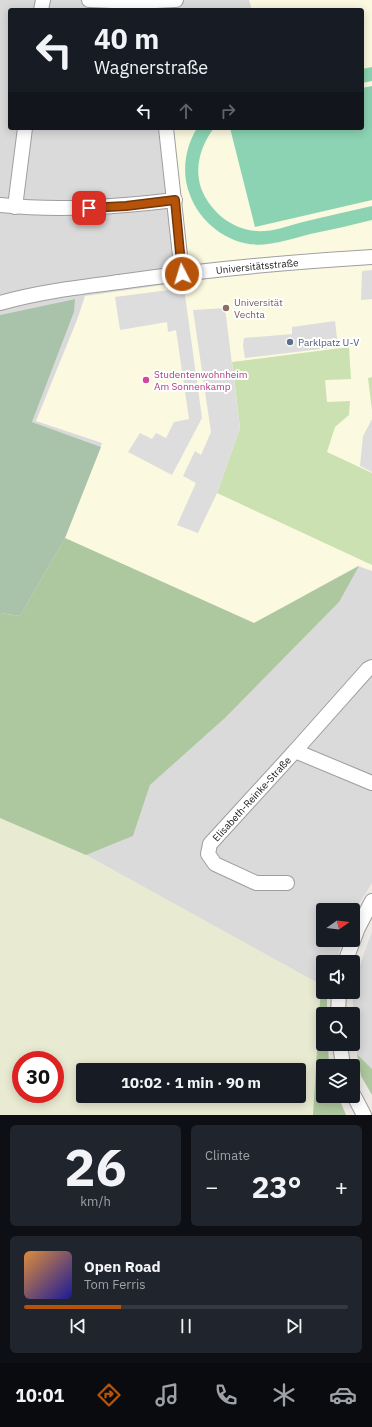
<!DOCTYPE html>
<html lang="en">
<head>
<meta charset="utf-8">
<style>
	:root { --surface:#171b24; --page:#20242c; --text:#f1f3f6; --muted:#9ea1a6; --line:#363941; --accent:#b45309 }
	body { margin:0; font-family:"IBM Plex Sans",sans-serif; background:var(--page); color:var(--text); height:100vh; display:flex; flex-direction:column; font-size:15px; white-space:nowrap }
	* { box-sizing:border-box; margin:0 }
	p { font-size:13px; color:var(--muted) }
	.icon { flex:none; width:22px; height:22px; fill:none; stroke:currentColor; stroke-width:2; stroke-linecap:round; stroke-linejoin:round }
	.map { position:relative; height:1115px; overflow:hidden }
	.details { display:flex; flex-direction:column; gap:10px; padding:10px; background:#0d0f14; flex:1 }
	.details>* { flex:none }
	.top-card { position:absolute; left:8px; top:8px; width:356px; height:122px; border-radius:4px; box-shadow:0 2px 10px #0003; background:#171b24; color:var(--text); overflow:hidden }
	.needle { width:26px; rotate:76deg }
	.buttons { position:absolute; left:316px; top:903px; display:grid; gap:8px }
	.buttons a { display:grid; place-items:center; width:44px; height:44px; border-radius:4px; background:var(--surface); box-shadow:0 2px 10px #0003; font-size:20px }
	.speed { position:absolute; left:12px; top:1051px; display:flex; gap:8px; font-size:20px; font-weight:700; text-align:center }
	.speed>* { display:grid; place-content:center; width:52px; height:52px; border-radius:50%; background:var(--surface); box-shadow:0 2px 10px #0003; line-height:1 }
	.speed .limit { border:6px solid #d22; background:#fff; color:#111 }
	.pin { position:absolute; display:grid; place-items:center; width:34px; height:34px; color:#fff; margin:-17px; border-radius:8px; box-shadow:0 2px 6px #0006 }
	.me { position:absolute; width:44px; margin:-22px; rotate:355deg; stroke-linejoin:round; filter:drop-shadow(0 0 3px #0008) }
	.turn { display:flex; align-items:center; gap:14px; height:84px; padding:0 20px; font-size:18px }
	.turn .icon { width:52px; height:52px; stroke-width:2.5 }
	.turn b { display:block; font-size:28px; line-height:34px }
	.lanes { display:flex; align-items:center; height:38px; padding:0 20px; background:#0003; justify-content:center; gap:20px; direction:ltr }
	.lanes .off { opacity:.35 }
	.big { font-size:30px; font-weight:700; line-height:1.1 }
	.details .card { flex:1; display:flex; flex-direction:column; justify-content:center; gap:6px; min-width:0; padding:0 14px; border-radius:6px; background:var(--page) }
	.details .dial { align-items:center; gap:0 }
	.dial b { font-size:52px; line-height:1 }
	.song { display:flex; align-items:center; gap:12px }
	.cover { width:48px; height:48px; border-radius:6px; background:linear-gradient(135deg,hsl(30 70% 55%),hsl(240 70% 35%)) }
	.played { height:4px; border-radius:2px; background:linear-gradient(90deg,var(--accent) 30%,var(--line) 30%) }
	.keys { display:flex; justify-content:space-around; direction:ltr }
	.heat { display:flex; justify-content:space-between; align-items:center; font-size:22px; direction:ltr }
	.details .tiles { flex:1; display:grid; gap:10px; grid-template-columns:1fr 1fr }
	.card:last-child { grid-column:span 2 }
	.trip { position:absolute; left:76px; top:1063px; width:230px; height:40px; border-radius:4px; background:var(--surface); box-shadow:0 2px 10px #0003; font-weight:700; line-height:40px; text-align:center }
	.tabs { display:flex; height:64px; justify-content:space-around; align-items:center; background:#090b0e; color:var(--muted) }
	.tabs .icon { width:28px; height:28px }
	.tabs .active { color:var(--accent) }
	.tabs b { font-size:18px; color:var(--text) }
	.map>svg:first-child { display:block }
	.residential { fill:#dbdada; fill-rule:evenodd }
	.education { fill:#fbf9e0 }
	.farmland { fill:#e9ead2; fill-rule:evenodd }
	.grass { fill:#cbe1b1 }
	.forest { fill:#adc79e }
	.cemetery { fill:#a9c3ab }
	.pitch { fill:#8cd3b3 }
	.parking { fill:#ddd }
	.lines { fill:none; stroke-linecap:round; stroke-linejoin:round }
	.minor-casing { stroke:#9e9e9e; stroke-width:16 }
	.minor { stroke:#fff; stroke-width:14 }
	.route-casing { stroke:#753606; stroke-width:10 }
	.route { stroke:#b45309; stroke-width:7 }
	.education-dot { fill:#8d6e63; stroke:#fff; stroke-width:1.5 }
	.service-dot { fill:#5c6f8a; stroke:#fff; stroke-width:1.5 }
	.hotel-dot { fill:#d1479c; stroke:#fff; stroke-width:1.5 }
	.labels { text-anchor:middle; dominant-baseline:central; stroke-width:4; stroke-linejoin:round; paint-order:stroke }
	.street-label { font-size:10px; fill:#1d1d1d; stroke:#fff }
	.education-label { font-size:10px; fill:#785e54; stroke:#fff; text-anchor:start }
	.service-label { font-size:10px; fill:#4e5e75; stroke:#fff; text-anchor:start }
	.hotel-label { font-size:10px; fill:#b23c85; stroke:#fff; text-anchor:start }
</style>
</head>
<body>
<div class="map">
<svg width="372" height="1115" viewBox="0 0 372 1115">
	<rect width="100%" height="100%" fill="#edeae5"/>
	<path class="residential" d="M0,0h372v883l-19,30v-3h-30v30h20l-7,22h-13v24l-237,-131 47,-19 17,-51 75,-67 114,-116 -274,-64 36,-91 -69,-25 42,-110v-13l-74,16zM10,10h352v118h-352z
		M372,932v137l-15,-15 -5,-62h1v-7l3,-6 8,-26z"/>
	<path class="education" d="M249,0h123v571l-14,-5 -104,57 -189,-85 37,-95 -66,-22 41,-101 8,-24 106,-15 -7,-46 -11,-107h189v-118h-110z"/>
	<path class="farmland" d="M0,818l86,37 235,130 -8,130h-313zM21,1060h34v34h-34zM83,1070h216v26h-216z"/>
	<path class="grass" d="M349,347l2,32 -26,1 2,22 23,-1 -1,14 -14,12 -8,25 45,21v92l-155,-72 23,-65 -8,-66z
		M372,377v33l-4,-32z"/>
	<path class="forest" d="M65,538l189,85 105,-57 -20,36 -114,116 -75,67 -17,51 -47,19 -86,-37v-205l20,3z
		M321,985l2,1v6h4v22h-4v30h5l1,22h-6v30h15l8,19h-33z
		M357,1054l15,15v26l-11,-19z"/>
	<path class="cemetery" d="M75,299l-1,13 -42,110 69,25 -36,91 -45,78 -20,-3v-298z"/>
	<path class="pitch" d="M372,67v14l-10,2v-14z
		M372,86v114l-117,27 -25,-99h132v-40z
		M197,128h17c-13,17 -20,39 -13,60 10,26 35,45 64,43 14,-1 28,-7 42,-10 21,-5 43,-10 65,-15v14c-21,5 -41,10 -62,14 -14,4 -28,8 -42,10 -33,5 -67,-18 -78,-49 -9,-22 -5,-47 7,-67z"/>
	<path class="parking" d="M372,270v29l-11,1 1,-29z
		M184,288l18,130 -30,57 -44,-23 12,-19 12,6 4,-6 10,5 8,-16 15,-3 -13,-89 -8,2 -1,-10 -47,8 -5,-33z
		M225,308l15,120 -23,65 -19,40 -21,-8 19,-42 -13,-7 12,-25 6,4 10,-23 -18,-122z
		M335,321l3,26 -93,11 -2,-12 1,-8 48,-4v-7z
		M372,419v53l-12,-6 3,-30z"/>
	<g class="lines">
		<defs>
			<g id="minor">
				<path d="M89,0l46,2 41,-2"/>
				<path d="M41,10l2,-10"/>
				<path d="M166,128l16,146"/>
				<path d="M0,205c59,6 116,2 175,-5"/>
				<path d="M15,207l10,-79"/>
				<path id="s1" d="M0,303c38,-11 80,-16 119,-21 84,-12 169,-20 253,-25"/>
				<path d="M372,667l-4,2 -73,82 77,32"/>
				<path id="s2" d="M287,883h-31l-41,-19 -7,-10 2,-10 85,-93"/>
				<path d="M345,962l13,-34 14,-27"/>
				<path d="M338,1014l1,-22"/>
				<path d="M340,1044l3,22"/>
				<path d="M353,1094l11,21"/>
			</g>
		</defs>
		<use href="#minor" class="minor-casing"/>
		<use href="#minor" class="minor"/>
	</g>
	<g class="lines">
		<defs>
			<path id="route" d="M89,208l37,-2 49,-6 7,74"/>
		</defs>
		<use href="#route" class="route-casing"/>
		<use href="#route" class="route"/>
	</g>
	<circle class="education-dot" cx="226" cy="308" r="4"/>
	<circle class="service-dot" cx="290" cy="342" r="4"/>
	<circle class="hotel-dot" cx="146" cy="380" r="4"/>
	<g class="labels">
		<g class="street-label">
			<text stroke="none"><textPath href="#s1" startOffset="260">Universitätsstraße</textPath></text>
			<text stroke="none"><textPath href="#s2" startOffset="160">Elisabeth-Reinke-Straße</textPath></text>
		</g>
		<g class="education-label">
			<text x="234" y="302">Universität<tspan x="234" dy="12">Vechta</tspan></text>
		</g>
		<g class="service-label">
			<text x="298" y="342">Parklpatz U-V</text>
		</g>
		<g class="hotel-label">
			<text x="154" y="374">Studentenwohnheim<tspan x="154" dy="12">Am Sonnenkamp</tspan></text>
		</g>
	</g>
</svg>
<div class="buttons">
<a><svg class="needle" viewBox="-14 -14 28 28"><path d="M0-13l5 13h-10z" fill="#e53935"/><path d="M0 13l5-13h-10z" fill="#9ea1a6"/></svg></a>
<a><svg class="icon" aria-label="sound" viewBox="0 0 24 24"><path d="M4 9h4l5-4v14l-5-4H4zM17 9q2 3 0 6"/></svg></a>
<a><svg class="icon" aria-label="search" viewBox="0 0 24 24"><circle cx="10" cy="10" r="6"/><path d="M15 15l6 6"/></svg></a>
<a><svg class="icon" aria-label="layers" viewBox="0 0 24 24"><path d="M12 4l9 5-9 5-9-5zM3 14l9 5 9-5"/></svg></a>
</div>
<div class="speed"><div class="limit">30</div></div>
<div class="pin" style="left:89px;top:208px;background:#d93025"><svg class="icon" aria-label="arrive" viewBox="0 0 24 24"><path d="M6 21V4h12l-3 4 3 4H6"/></svg></div>
<svg class="me" style="left:182px;top:274px" viewBox="-20 -20 40 40"><circle r="17" fill="#b45309" stroke="#fff" stroke-width="3"/><path d="M0-11L8 9 0 5-8 9z" fill="#fff"/></svg>
<div class="trip">10:02 · 1 min · 90 m</div>
<div class="top-card">
<div class="turn"><svg class="icon" aria-label="left" viewBox="0 0 24 24"><path d="M17 20v-9H6M10 6l-5 5 5 5"/></svg><div><b>40 m</b>Wagnerstraße</div></div>
<div class="lanes"><svg class="icon" aria-label="left" viewBox="0 0 24 24"><path d="M17 20v-9H6M10 6l-5 5 5 5"/></svg><svg class="icon off" aria-label="ahead" viewBox="0 0 24 24"><path d="M12 20V5M6 11l6-6 6 6"/></svg><svg class="icon off" aria-label="right" viewBox="0 0 24 24"><path d="M7 20v-9h11M14 6l5 5-5 5"/></svg></div>
</div>
</div>
<section class="details">
<div class="tiles">
<div class="card dial"><b>26</b><p>km/h</p></div>
<div class="card"><p>Climate</p>
<div class="heat"><a>−</a><b class="big">23°</b><a>+</a></div>
</div>
<div class="card">
<div class="song"><i class="cover"></i><div><b>Open Road</b><p>Tom Ferris</p></div></div>
<div class="played"></div>
<div class="keys"><svg class="icon" aria-label="previous" viewBox="0 0 24 24"><path d="M18 5L8 12l10 7zM5 5v14"/></svg><svg class="icon" aria-label="pause" viewBox="0 0 24 24"><path d="M8 5v14M16 5v14"/></svg><svg class="icon" aria-label="next" viewBox="0 0 24 24"><path d="M6 5l10 7-10 7zM19 5v14"/></svg></div>
</div>
</div>
</section>
<nav class="tabs">
<b>10:01</b>
<svg class="icon active" aria-label="directions" viewBox="0 0 24 24"><path d="M12 3l9 9-9 9-9-9zM9 14v-3h6M13 9l2 2-2 2"/></svg>
<svg class="icon" aria-label="music" viewBox="0 0 24 24"><path d="M9 18V5l10-2v13"/><circle cx="6" cy="18" r="3"/><circle cx="16" cy="16" r="3"/></svg>
<svg class="icon" aria-label="phone" viewBox="0 0 24 24"><path d="M5 4h4l2 5-3 2q2 4 5 5l2-3 5 2v4C11 20 4 13 5 4z"/></svg>
<svg class="icon" aria-label="climate" viewBox="0 0 24 24"><path d="M12 3v18M4 7l16 10M4 17L20 7"/></svg>
<svg class="icon" aria-label="car" viewBox="0 0 24 24"><path d="M5 17H2v-5l4-1 3-4h7l3 4 3 1v5h-3M9 17h6M6 11h13"/><circle cx="7" cy="17" r="2"/><circle cx="17" cy="17" r="2"/></svg>
</nav>
</body>
</html>
